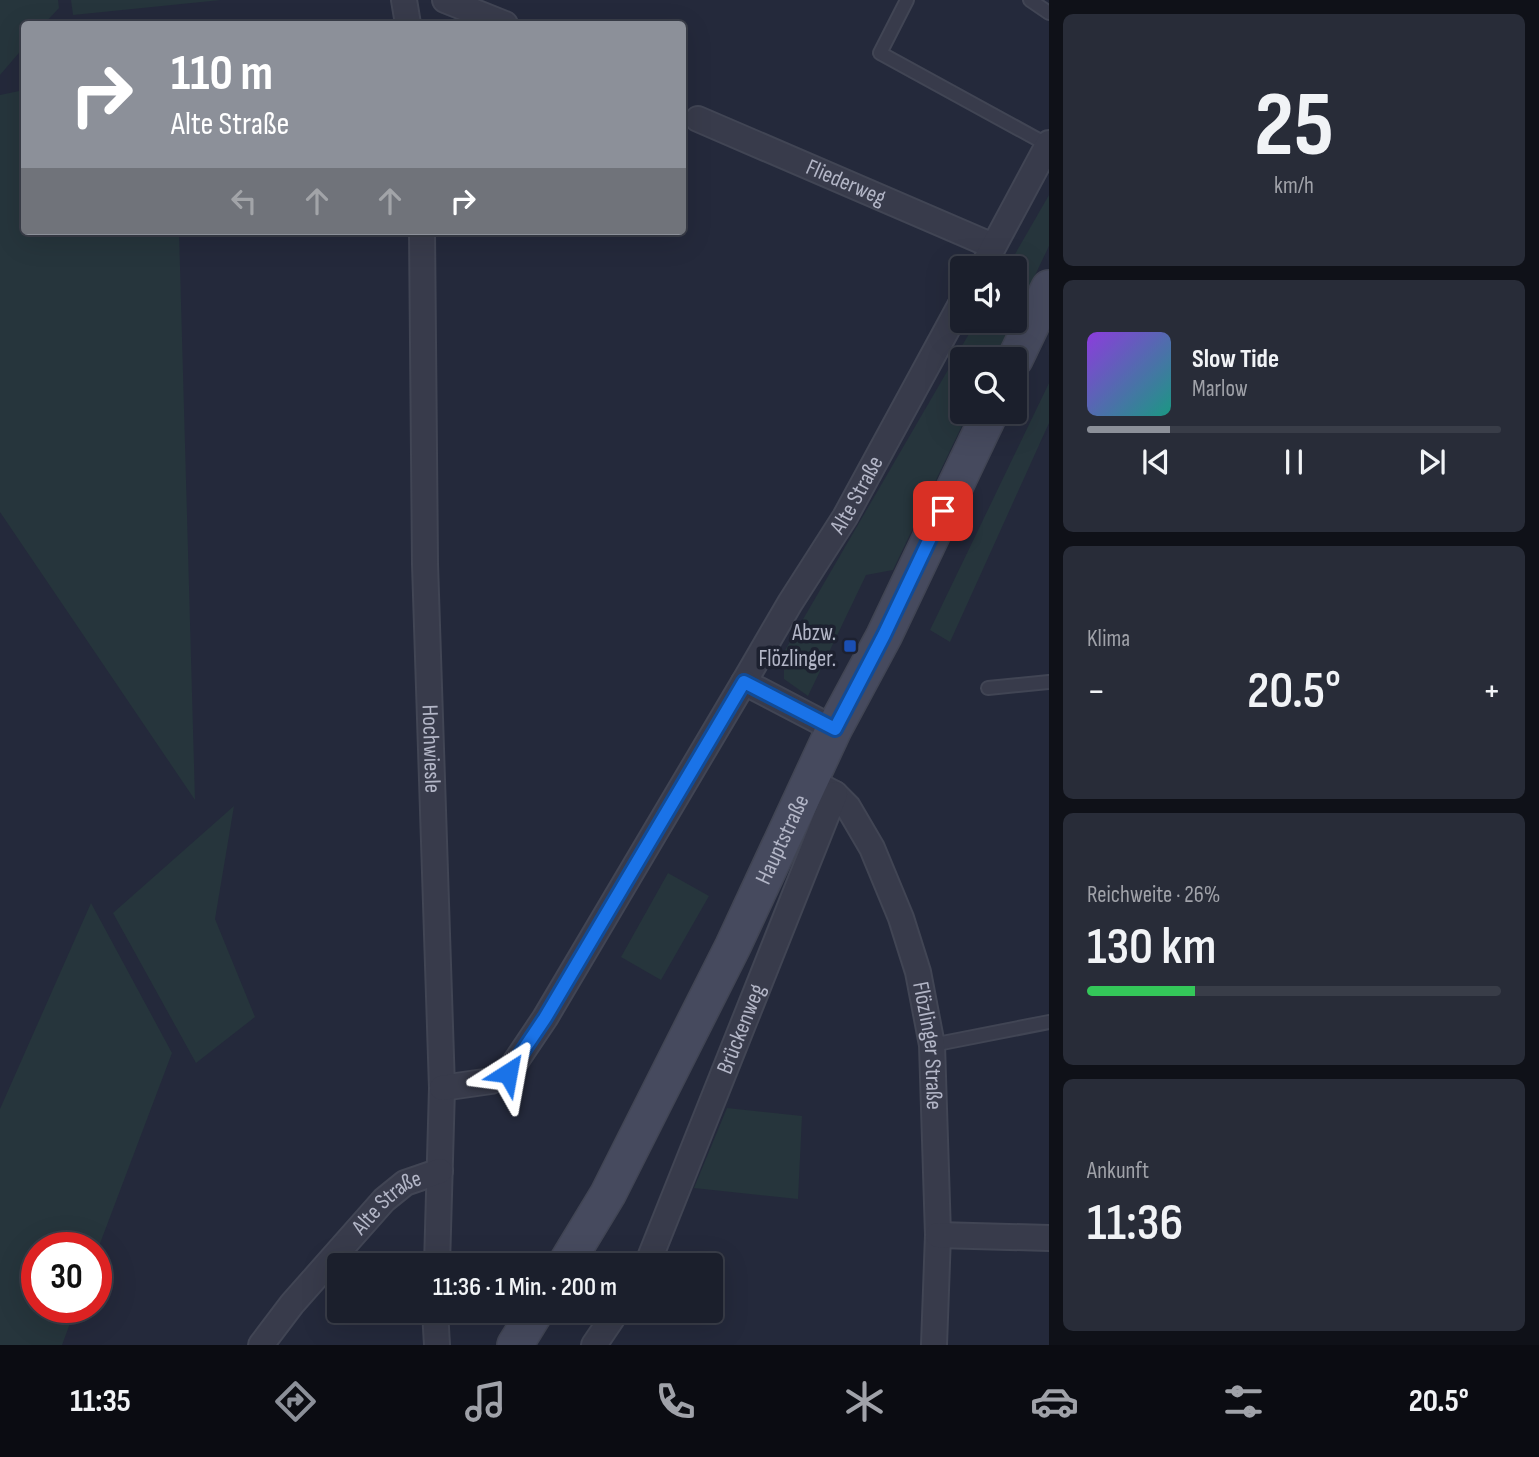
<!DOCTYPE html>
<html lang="de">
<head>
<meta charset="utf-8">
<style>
	:root { --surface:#1b1f2c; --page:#282c38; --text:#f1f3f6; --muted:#a0a2a9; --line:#393d48; --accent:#8c9099 }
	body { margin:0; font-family:"Sofia Sans Condensed",sans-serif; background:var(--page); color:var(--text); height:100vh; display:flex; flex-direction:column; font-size:26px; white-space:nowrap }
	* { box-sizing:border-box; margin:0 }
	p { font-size:23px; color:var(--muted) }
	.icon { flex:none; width:38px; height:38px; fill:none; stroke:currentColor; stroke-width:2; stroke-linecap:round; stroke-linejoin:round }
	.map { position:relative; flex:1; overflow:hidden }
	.details { display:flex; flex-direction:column; gap:14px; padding:14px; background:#0f1118; width:490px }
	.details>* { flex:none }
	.guide { position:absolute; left:21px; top:21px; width:665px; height:214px; border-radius:7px; box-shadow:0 7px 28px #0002,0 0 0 2px var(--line); background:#8c9099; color:#fff; overflow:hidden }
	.fabs { position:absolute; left:950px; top:256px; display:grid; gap:14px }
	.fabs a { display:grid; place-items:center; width:77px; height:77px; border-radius:7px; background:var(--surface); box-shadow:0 7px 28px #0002,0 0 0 2px var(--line); font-size:35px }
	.speed { position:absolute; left:21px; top:1232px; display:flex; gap:14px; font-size:35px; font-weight:700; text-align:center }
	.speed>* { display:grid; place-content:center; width:91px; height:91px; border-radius:50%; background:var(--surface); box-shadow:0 7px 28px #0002,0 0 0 2px var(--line); line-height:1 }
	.speed .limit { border:10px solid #d22; background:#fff; color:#111 }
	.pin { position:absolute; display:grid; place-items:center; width:60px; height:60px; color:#fff; margin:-30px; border-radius:14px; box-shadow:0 4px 10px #0006 }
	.me { position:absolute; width:77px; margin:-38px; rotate:34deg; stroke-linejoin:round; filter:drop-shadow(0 0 5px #0008) }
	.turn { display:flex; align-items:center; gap:24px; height:147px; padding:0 35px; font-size:32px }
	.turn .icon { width:91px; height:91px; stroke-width:2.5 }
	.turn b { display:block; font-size:49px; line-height:60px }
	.lanes { display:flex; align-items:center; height:66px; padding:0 35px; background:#0003; justify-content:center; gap:35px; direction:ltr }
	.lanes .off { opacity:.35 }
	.big { font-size:52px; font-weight:600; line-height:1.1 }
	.details .card { flex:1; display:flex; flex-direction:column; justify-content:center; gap:10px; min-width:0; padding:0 24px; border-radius:10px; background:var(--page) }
	.details .dial { align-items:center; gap:0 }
	.dial b { font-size:91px; line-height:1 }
	.song { display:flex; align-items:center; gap:21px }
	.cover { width:84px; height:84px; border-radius:10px; background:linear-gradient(135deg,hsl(270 70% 55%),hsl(170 70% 35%)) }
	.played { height:7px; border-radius:4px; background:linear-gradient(90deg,var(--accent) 20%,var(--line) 20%) }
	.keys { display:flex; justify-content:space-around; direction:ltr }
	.heat { display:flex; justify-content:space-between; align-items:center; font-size:38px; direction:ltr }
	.charge { height:10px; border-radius:5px; background:linear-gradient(90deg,#34c759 26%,var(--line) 0) }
	.trip { position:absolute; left:327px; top:1253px; width:396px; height:70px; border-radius:7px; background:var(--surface); box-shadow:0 7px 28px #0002,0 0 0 2px var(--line); font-weight:600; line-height:70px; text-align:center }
	.dock { display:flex; height:112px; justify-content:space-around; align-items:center; background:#0b0c12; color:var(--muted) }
	.dock .icon { width:49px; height:49px }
	.dock .on { color:var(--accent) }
	.dock b { font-size:32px; color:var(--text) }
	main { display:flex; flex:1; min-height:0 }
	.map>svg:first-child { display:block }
	.green { fill:#26353c }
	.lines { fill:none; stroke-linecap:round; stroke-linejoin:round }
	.lane-casing { stroke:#414554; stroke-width:16 }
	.street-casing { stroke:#414554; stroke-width:28 }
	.secondary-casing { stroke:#414554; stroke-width:38 }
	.lane { stroke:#383b4b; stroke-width:12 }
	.street { stroke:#383b4b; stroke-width:24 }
	.secondary { stroke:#464a5e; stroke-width:35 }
	.route-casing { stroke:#114b97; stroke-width:18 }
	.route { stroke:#1a73e8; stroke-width:12 }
	.transit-dot { fill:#1a4fb4; stroke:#1d2130; stroke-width:2.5 }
	.labels { text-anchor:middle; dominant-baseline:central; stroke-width:7; stroke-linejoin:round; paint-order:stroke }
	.street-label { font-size:23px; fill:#b3b6c7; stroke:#1d2130 }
	.poi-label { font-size:23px; fill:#b3b6c7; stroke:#1d2130; text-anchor:end }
</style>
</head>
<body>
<main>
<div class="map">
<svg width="1049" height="1345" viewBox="0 0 1049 1345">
	<rect width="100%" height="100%" fill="#24293b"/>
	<path class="green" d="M0,0h58l1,8 -15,16h-20v23l-24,28z
		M71,0h150l-148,15z
		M24,90v141h155l16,569 -195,-288v-417z
		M1049,195v51l-34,71v-49h-8z
		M977,320h36l-18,39h-33v52h7l-76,159 -27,5 -58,121 -24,-17v-27z
		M1049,383v40l-99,219 -20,-12z
		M234,806l-19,113 40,98 -59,46 -83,-150z
		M668,873l41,23 -48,84 -40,-23z
		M91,903l81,150 -76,201v-6h-59v59h39l-14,38h-62v-236z
		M727,1108l75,8 -4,83 -104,-11z"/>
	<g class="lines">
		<defs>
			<path id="lane" d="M907,0l-27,53 168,92
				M1030,0l19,13
				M988,688l61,-6
				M932,1045l117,-23"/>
			<g id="street">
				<path d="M404,0l4,24"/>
				<path d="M445,0l60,24"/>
				<path id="s1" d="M698,119l295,127"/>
				<path id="s2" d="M422,231l3,333 17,524 -5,177"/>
				<path d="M982,268l67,-125"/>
				<path id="s3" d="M834,729l-90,-47 46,-79 55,-86 117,-215"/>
				<path id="s4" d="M810,781l25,13 13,13 24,41 29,70 17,54 14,73 6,190 -4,110"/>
				<path d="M442,1088l49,-7 17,-8 37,-55 199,-336"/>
				<path d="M938,1235l111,3"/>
				<path id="s5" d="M647,1265l188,-471"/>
				<path d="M435,1311l2,34"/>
				<path id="s6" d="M261,1345l31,-41 92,-104 21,-17 35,-12"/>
				<path d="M594,1345l23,-34"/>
			</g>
			<g id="secondary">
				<path d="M1015,359l34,-71"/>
				<path id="s7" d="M565,1265l43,-71 125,-248 101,-217 50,-93 107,-225"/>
				<path d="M515,1345l21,-34"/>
			</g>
		</defs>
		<use href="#lane" class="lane-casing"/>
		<use href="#street" class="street-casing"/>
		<use href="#secondary" class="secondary-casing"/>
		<use href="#lane" class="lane"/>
		<use href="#street" class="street"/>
		<use href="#secondary" class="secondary"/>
	</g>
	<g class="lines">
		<defs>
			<path id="route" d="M508,1073l37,-55 199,-336 91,47 49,-94 59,-124"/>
		</defs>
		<use href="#route" class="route-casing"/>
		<use href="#route" class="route"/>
	</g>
	<rect class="transit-dot" x="843" y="639" width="14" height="14" rx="3.5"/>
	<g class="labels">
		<g class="street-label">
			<text stroke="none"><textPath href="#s1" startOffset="161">Fliederweg</textPath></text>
			<text stroke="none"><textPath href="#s3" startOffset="320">Alte Straße</textPath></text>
			<text stroke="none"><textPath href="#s2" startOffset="518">Hochwiesle</textPath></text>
			<text stroke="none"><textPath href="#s7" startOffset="478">Hauptstraße</textPath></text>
			<text stroke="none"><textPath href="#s5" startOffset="254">Brückenweg</textPath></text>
			<text stroke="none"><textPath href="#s4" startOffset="301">Flözlinger Straße</textPath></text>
			<text stroke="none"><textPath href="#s6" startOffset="191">Alte Straße</textPath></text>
		</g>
		<g class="poi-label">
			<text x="836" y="633">Abzw.<tspan x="836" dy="26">Flözlinger.</tspan></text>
		</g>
	</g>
</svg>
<div class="fabs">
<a><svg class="icon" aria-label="sound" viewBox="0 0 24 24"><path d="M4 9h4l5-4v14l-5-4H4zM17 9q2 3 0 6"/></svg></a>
<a><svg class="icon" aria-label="search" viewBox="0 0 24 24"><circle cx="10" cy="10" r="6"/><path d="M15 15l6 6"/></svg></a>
</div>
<div class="speed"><div class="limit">30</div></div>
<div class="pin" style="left:943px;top:511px;background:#d93025"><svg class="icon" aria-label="arrive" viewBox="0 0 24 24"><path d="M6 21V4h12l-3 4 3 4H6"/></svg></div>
<svg class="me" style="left:508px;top:1073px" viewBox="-20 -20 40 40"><path d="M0-17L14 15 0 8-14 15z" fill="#1a73e8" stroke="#fff" stroke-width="4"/></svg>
<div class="trip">11:36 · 1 Min. · 200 m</div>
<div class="guide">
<div class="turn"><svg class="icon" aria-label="right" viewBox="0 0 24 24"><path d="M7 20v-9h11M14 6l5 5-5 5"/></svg><div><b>110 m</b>Alte Straße</div></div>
<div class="lanes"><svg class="icon off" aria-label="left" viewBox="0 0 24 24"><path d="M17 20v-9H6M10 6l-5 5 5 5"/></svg><svg class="icon off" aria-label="ahead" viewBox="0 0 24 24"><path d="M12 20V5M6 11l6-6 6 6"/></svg><svg class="icon off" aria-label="ahead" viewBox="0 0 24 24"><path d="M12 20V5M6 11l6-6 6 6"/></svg><svg class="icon" aria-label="right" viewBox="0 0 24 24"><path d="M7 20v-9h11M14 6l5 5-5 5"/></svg></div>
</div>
</div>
<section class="details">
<div class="card dial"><b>25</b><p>km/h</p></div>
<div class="card">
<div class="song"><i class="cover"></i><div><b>Slow Tide</b><p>Marlow</p></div></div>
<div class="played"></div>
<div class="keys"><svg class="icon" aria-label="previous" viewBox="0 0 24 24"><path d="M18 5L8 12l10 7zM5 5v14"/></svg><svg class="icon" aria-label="pause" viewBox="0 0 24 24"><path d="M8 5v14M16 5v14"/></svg><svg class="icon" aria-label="next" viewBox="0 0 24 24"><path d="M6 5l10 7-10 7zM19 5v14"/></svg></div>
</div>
<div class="card"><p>Klima</p>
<div class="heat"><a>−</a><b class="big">20.5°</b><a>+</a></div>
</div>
<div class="card"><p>Reichweite · 26%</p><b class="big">130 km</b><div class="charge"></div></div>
<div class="card"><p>Ankunft</p><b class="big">11:36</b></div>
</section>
</main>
<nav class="dock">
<b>11:35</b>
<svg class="icon on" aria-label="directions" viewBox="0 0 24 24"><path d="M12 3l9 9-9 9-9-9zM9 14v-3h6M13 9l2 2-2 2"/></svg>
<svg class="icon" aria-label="music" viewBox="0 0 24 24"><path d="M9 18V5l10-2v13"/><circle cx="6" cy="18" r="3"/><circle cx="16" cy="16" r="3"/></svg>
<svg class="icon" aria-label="phone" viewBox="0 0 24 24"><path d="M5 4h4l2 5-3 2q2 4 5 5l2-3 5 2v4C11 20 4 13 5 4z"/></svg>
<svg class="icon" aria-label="climate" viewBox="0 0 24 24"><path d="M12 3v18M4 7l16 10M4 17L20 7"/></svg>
<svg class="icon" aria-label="car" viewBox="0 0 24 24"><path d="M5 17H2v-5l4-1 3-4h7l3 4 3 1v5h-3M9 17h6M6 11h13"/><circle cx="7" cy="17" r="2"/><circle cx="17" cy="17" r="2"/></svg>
<svg class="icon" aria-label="filters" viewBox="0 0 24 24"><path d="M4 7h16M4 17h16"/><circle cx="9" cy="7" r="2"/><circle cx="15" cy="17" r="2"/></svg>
<b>20.5°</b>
</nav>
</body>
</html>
